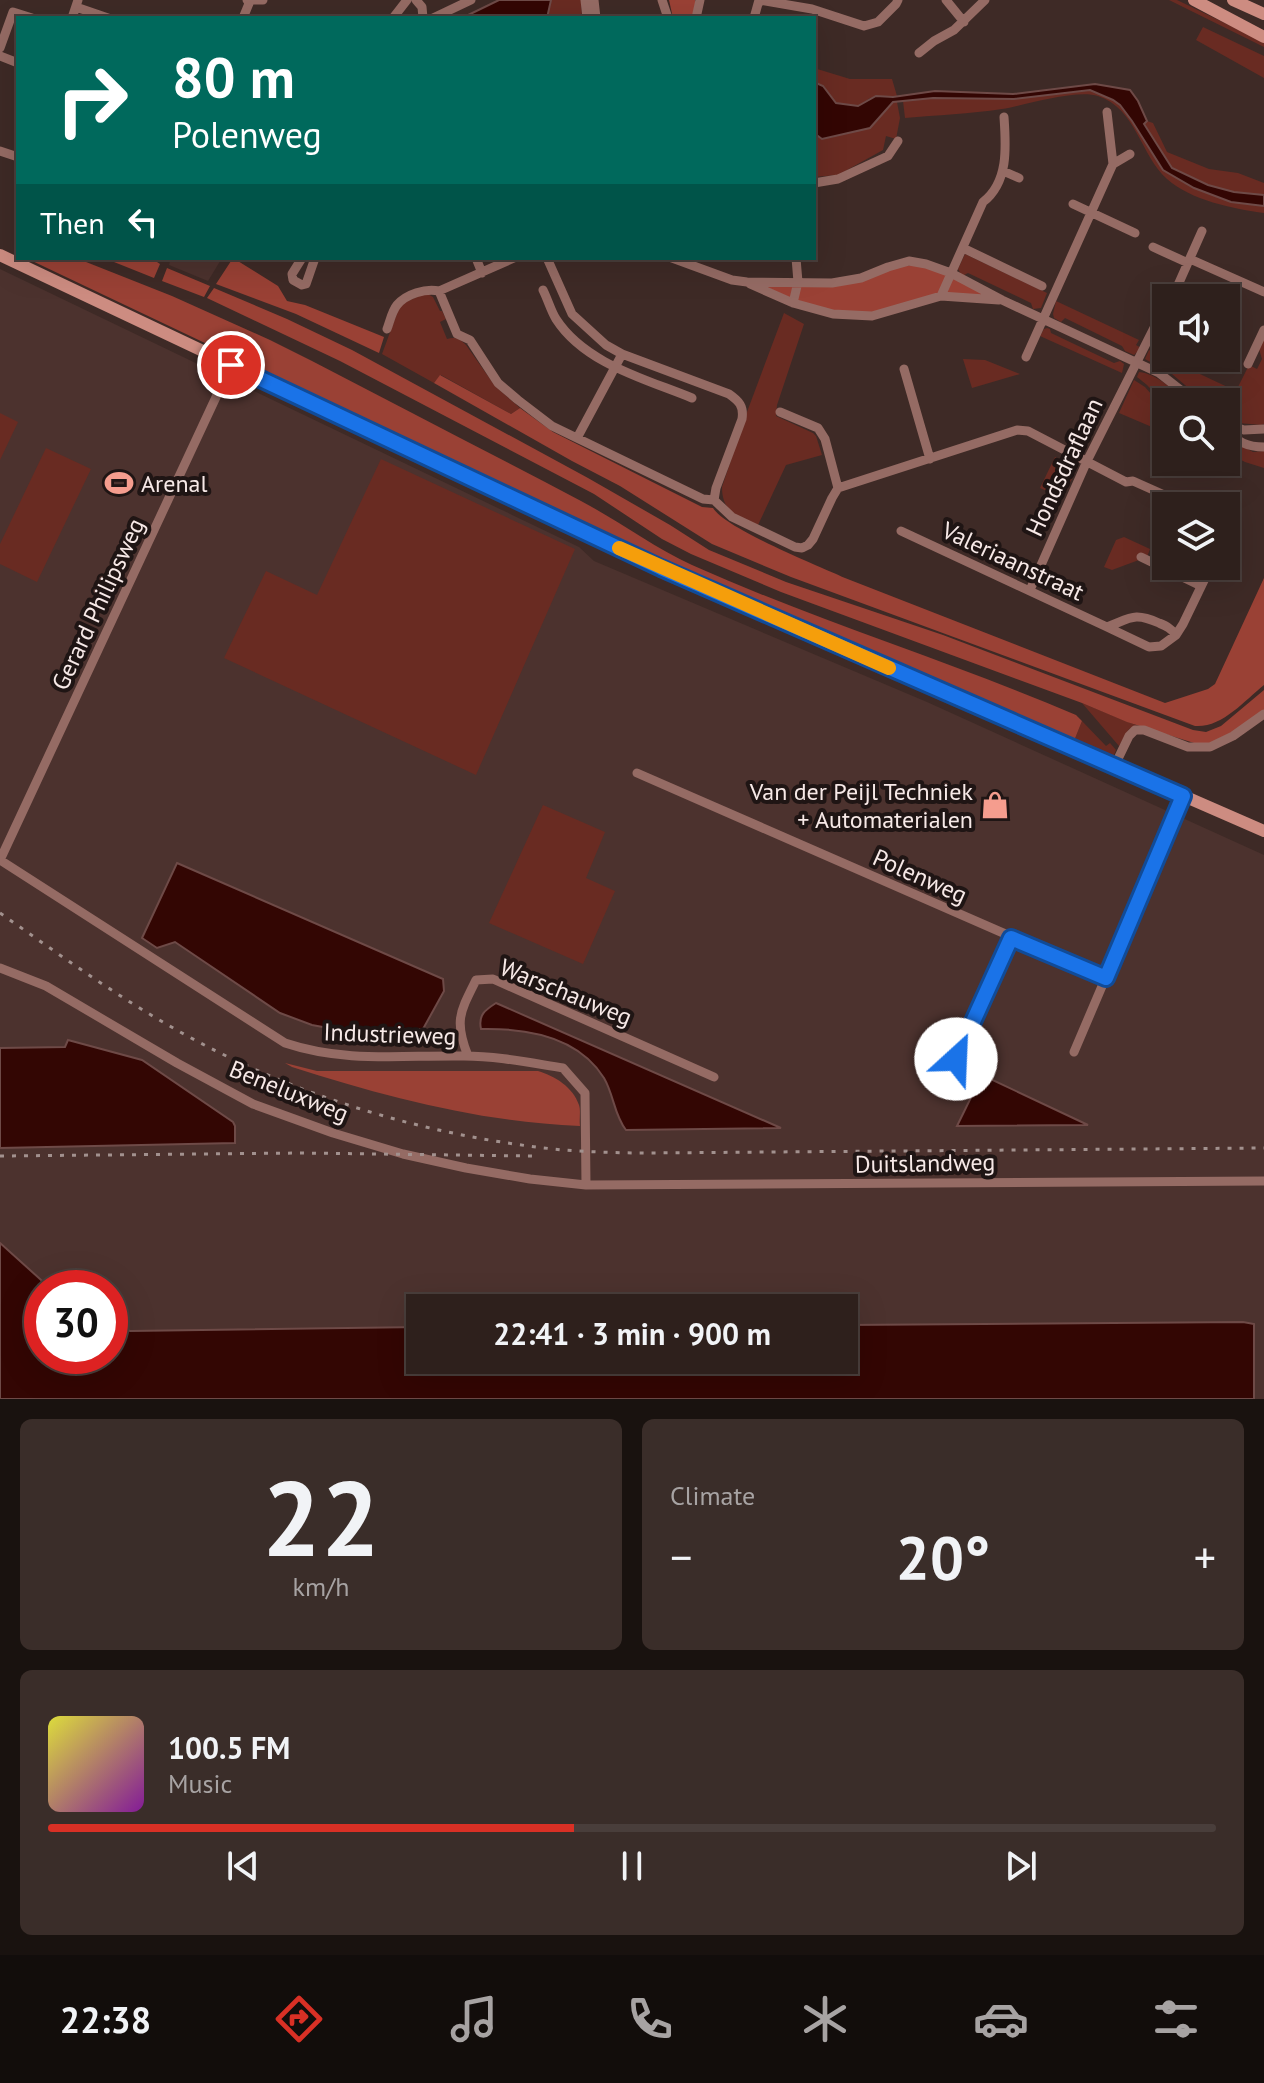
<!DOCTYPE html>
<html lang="en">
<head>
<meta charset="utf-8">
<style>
	:root { --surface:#2e201c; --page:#3a2d29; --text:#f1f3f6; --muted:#a7a3a3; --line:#493e3b; --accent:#d93025 }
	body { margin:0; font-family:"PT Sans",sans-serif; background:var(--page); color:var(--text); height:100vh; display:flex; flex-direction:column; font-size:30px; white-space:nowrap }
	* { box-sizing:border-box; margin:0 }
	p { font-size:26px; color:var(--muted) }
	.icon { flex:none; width:44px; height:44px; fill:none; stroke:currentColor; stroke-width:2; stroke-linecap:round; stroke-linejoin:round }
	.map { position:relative; height:1399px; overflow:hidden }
	.details { display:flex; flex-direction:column; gap:20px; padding:20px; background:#19120f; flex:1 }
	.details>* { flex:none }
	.guide { position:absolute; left:16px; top:16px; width:800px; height:244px; border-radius:0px; box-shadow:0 8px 32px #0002,0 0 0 2px var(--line); background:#00695c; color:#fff; overflow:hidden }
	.controls { position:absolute; left:1152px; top:284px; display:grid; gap:16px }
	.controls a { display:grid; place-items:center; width:88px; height:88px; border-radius:0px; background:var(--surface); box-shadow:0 8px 32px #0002,0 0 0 2px var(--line); font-size:40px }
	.speed { position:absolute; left:24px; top:1270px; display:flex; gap:16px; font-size:40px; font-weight:700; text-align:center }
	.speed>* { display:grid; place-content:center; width:104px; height:104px; border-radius:50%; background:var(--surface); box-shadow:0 8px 32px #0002,0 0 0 2px var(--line); line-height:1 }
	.speed .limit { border:12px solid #d22; background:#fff; color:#111 }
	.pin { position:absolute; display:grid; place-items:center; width:68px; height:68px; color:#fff; margin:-34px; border:4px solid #fff; border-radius:50%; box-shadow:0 2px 8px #0007 }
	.me { position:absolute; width:88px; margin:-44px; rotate:25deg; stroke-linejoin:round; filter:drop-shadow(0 0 6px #0008) }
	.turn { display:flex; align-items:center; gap:28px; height:168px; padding:0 24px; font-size:36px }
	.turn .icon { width:104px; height:104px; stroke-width:2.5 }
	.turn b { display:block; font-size:56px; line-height:68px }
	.then { display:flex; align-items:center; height:76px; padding:0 24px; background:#0003; gap:16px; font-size:30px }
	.big { font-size:60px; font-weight:700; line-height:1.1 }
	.details .tile { flex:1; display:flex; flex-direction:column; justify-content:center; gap:12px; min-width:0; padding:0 28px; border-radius:12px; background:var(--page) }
	.details .dial { align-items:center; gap:0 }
	.dial b { font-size:104px; line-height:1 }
	.song { display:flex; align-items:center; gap:24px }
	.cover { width:96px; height:96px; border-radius:12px; background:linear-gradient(135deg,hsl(60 70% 55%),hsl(290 70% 35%)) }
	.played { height:8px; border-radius:4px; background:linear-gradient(90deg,var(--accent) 45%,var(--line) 45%) }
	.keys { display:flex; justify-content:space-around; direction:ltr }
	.heat { display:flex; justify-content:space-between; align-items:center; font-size:44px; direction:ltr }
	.details .tiles { flex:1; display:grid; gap:20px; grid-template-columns:1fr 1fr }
	.tile:last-child { grid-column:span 2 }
	.trip { position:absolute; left:406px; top:1294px; width:452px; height:80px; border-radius:0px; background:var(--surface); box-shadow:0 8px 32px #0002,0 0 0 2px var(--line); font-weight:700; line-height:80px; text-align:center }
	.menu { display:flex; height:128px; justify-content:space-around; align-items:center; background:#120d0b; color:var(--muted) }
	.menu .icon { width:56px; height:56px }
	.menu .active { color:var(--accent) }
	.menu b { font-size:36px; color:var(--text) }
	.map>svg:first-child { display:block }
	.built { fill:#4c322e; fill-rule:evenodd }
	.green { fill:#692b22 }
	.forest { fill:#9a4135 }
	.water { fill:#330603; stroke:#6e4a47; stroke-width:2 }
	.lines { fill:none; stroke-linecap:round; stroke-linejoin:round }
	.street { stroke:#956b64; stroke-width:9 }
	.secondary { stroke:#cd8c81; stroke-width:12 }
	.rail { stroke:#a2918e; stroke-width:3; stroke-dasharray:4 8; stroke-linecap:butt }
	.route-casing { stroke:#114b97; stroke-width:20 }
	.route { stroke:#1a73e8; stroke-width:14 }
	.slow { stroke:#f59e0b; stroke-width:14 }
	.labels { text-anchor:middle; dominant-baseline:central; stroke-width:8; stroke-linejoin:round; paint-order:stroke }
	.street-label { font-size:24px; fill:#f7e9e7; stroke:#1f1514 }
	.poi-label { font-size:24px; fill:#f7e9e7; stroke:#1f1514; text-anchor:start }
</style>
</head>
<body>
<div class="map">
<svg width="1264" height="1399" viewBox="0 0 1264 1399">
	<rect width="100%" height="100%" fill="#3e2a26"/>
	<path class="built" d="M171,258h51l-14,23 -39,-16z
		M0,269l579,278 15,14 333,141 337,153v544h-1264zM42,1288h68v68h-68zM420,1308h424v52h-424z"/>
	<path class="green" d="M551,0h30l1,18h-35z
		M1169,0h8l87,42v5z
		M1203,27l61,29v22l-68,-38z
		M814,68l36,11h42l5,17 -27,2 -12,8 -22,-3 -13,-17 -9,-4z
		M1090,90l23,10 7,5 12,16 31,49 31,18 37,14 33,4v7c-30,-4 -74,-13 -97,-34 -27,-24 -30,-70 -69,-83 -22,-7 -72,9 -96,13 -32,5 -65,6 -97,9l-2,-17 30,-3 81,1z
		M893,102h4l3,16 -4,21 -10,-3 -3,14 -45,25 -24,2v-44l8,5 48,-10z
		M1147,121l6,2 14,29 42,17 29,4 26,10v12l-30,-3 -26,-7 -36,-17 -28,-45z
		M965,254l82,39 -6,15 -8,1 -2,-6 -63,-30 -6,3 -4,-7z
		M426,293l7,4 7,14h2l4,8 -6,3 7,17c8,-2 12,-1 19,6l29,41 25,22 -9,6 -70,-39 -7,8 -52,-29 17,-46 7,-6z
		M1056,301l83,39 -3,5 5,3 -7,7 -9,-4 -3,-5 -57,-28 -4,4 -7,-4 -1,-4z
		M784,313l20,11 -27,81 -1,11 37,17 3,3 6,19 -36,10 -28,60c-20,-9 -36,-12 -36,-38l25,-75z
		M1047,328l3,1 1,4 63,30 6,-2 4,3 -2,9 -82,-37 4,-7z
		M1264,338v86l-3,1 -23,-2 -12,-6v-15h-21l-33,-28 -27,-15 4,-9 87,41 13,-26 8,4 5,-10 -3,-10z
		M963,359l22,1 35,14 -48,14z
		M1139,372c18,2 35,18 48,30h-21v3l-19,-20 -10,-8z
		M1134,380l11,7 21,24v22l-47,-20z
		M0,413l18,9 -18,38z
		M1226,437l27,15 11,-1v17l-19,-6 -19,-10z
		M46,448l45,21 -54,113 -37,-18v-20z
		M1055,457l22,11 -14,30 -23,-10z
		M381,459l194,90 -99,226 -252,-117 42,-87 51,24z
		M1124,537l26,12 -3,8 -35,13 -8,-3 12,-27z
		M1082,703l56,23 -9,3 -10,17z
		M1082,721l24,25 4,-3 6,7 -2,5 -4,1 -36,-15z
		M543,805l62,27 -19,46 29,13 -32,73 -94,-41z"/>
	<path class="forest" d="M669,0h26v9l-4,9h-18z
		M26,258h50l96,38 98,44 42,21c90,47 180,93 269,140 38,20 72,46 111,64 125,56 258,96 384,150l6,6 -8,20 -395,-171 1,-3 -16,-8 -2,3 -72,-33 -191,-94z
		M104,258h47l9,6 -6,14z
		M233,258l45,28 9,15 18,4 79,32 -5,16 -83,-39 -80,-30z
		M926,264l76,36 -61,-4 -69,20 -39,-2 -86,-32 85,1 56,-16z
		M167,268l43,18 -6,11 -42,-16z
		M214,288l73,31 65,31 236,128 82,47 39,25 77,32 157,53 250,95 13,2 15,-6 43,-36v22l-18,14 -36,17h-16l-67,-21 -45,-19 -301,-111 -90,-38 -29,-15 -68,-45 -254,-133 -133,-63z
		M440,375l71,39 9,-6 33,24 149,75 11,1c13,21 106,58 132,70l320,125 43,-14 7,-5 49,-106v107c-20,16 -42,43 -69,41l-404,-149 -79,-33 -92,-58 -48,-25 -138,-78z
		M285,1063l32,8h221c17,5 35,16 41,34 2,6 0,15 1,21 -100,-4 -194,-29 -288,-59z"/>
	<path class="water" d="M499,0h52l-4,18h-85z
		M814,82l9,4 13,17 22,3 18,-10 17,1 42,-6 78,3 82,-10 35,6 8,11 9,20 -3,3 28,44 36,17 26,7 30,3v11l-33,-4 -37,-14 -31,-18 -31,-49 -12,-16 -7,-5 -23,-10 -76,9 -81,-1 -40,4 -23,26 -48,11 -8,-6z
		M177,863l266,116 1,12 -21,38 -84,1 -27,-5 -32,-12 -105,-71 -18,6 -15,-10z
		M496,1003l285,125 -155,2c-12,-15 -12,-35 -22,-52 -26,-42 -77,-50 -123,-49 -3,-14 4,-19 15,-26z
		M68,1040l74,20 91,62 2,4v17l-235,5v-100l65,-1z
		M982,1075l106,50 -131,1z
		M0,1243l50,45h-8v68h68v-33l20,8 290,-4v33h424v-35l399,-3 11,2v75h-1254z"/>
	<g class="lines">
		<path class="street" d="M247,0h16
			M416,0l6,7 1,11
			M585,0l2,18
			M594,0l2,18
			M662,0l6,18
			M946,0l18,22
			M76,7l32,11
			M72,18l6,-18
			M243,18l7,-17
			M393,18l14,-18
			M433,18l38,-18
			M696,18l4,-18
			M754,18l5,-18 53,9 52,17 14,-4 18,-18 2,-4
			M0,48l13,-36 19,6
			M919,53l15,-12 20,-11 31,-30
			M0,56l18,7
			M0,151l18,6
			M1113,164l17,-10
			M1003,171l16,7
			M814,183l24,-4 50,-23 10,-15
			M1073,204l62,29
			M1153,247l35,16
			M963,248l79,38
			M302,258l-10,16 1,6 9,5 4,-1 9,-26
			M476,258l6,15
			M547,258l25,56 34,31 16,9 107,40c10,7 15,12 13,25l-26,69 -2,12 18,17 63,30 7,1 6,-3 5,-6 19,-41 6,-10 179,-58 11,1 98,51 7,-1 56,25
			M672,258l60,22 15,2 85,1 29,-5 27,-11 21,-6 17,3 25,9 51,27 157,73 37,29
			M1190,259l74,33
			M750,284l43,19 40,11 39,2 69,-20 58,4
			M543,290c5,10 8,21 13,29 29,45 90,60 136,79
			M439,291l18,43 13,6 28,43 20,17 34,26 151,73 11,1
			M941,296l42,-94c26,-20 23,-56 21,-85
			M1169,298l5,-4 28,-63
			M793,303l5,-21 -2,-24
			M387,329c3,-8 5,-18 10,-24 9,-11 29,-17 42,-14l75,-33
			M1026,357l87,-193 -6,-52
			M1248,364l16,-34
			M904,369l26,90
			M780,412l38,16 7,11 13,49
			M1226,424l18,6 20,-1
			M1226,430c12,12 21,17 38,17
			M577,438l45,-84
			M901,531l206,96c24,-9 27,-15 52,-4 7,3 12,5 17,12l-15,11 -12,1 -42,-20
			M1141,557l60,29
			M1030,590l57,-129 79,-157
			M1176,635l7,-11 28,-58
			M1115,765l14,-29 6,-6h9l44,17h22l23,-11 31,-22
			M637,773l469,205
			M0,860l285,183c60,20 116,12 179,13 33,0 67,7 99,12l22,25 1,92
			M0,860l231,-495
			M0,968l46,18 131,77 76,41 80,29 70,21 63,14 64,11 56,6 678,-4
			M1074,1052l109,-256
			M468,1056c-14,-35 -8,-44 8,-76l17,-1 221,98
			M956,1059l55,-121"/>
		<path class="secondary" d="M1194,0l70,37
			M1233,0l31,14
			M0,255l661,313 603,263"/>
		<path class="rail" d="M0,913c60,42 119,85 182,120 117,65 249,104 381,117 28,2 57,3 85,3l616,-5
			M0,1156l301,-3 231,3"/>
	</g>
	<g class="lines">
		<defs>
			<path id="route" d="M231,365l430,203 522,228 -77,182 -95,-40 -55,121"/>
		</defs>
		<use href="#route" class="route-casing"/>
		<use href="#route" class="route"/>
		<path class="slow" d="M619,548l270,120"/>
	</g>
	<defs>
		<symbol id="stadium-bare" viewBox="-9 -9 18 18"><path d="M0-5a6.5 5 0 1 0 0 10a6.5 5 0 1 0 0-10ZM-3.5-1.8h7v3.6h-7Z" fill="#f59d8e" stroke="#1f1514" stroke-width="2.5" paint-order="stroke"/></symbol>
		<symbol id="shop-bare" viewBox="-9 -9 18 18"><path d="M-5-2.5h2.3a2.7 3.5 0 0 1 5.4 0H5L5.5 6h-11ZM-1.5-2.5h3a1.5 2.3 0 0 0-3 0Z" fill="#f59d8e" stroke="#1f1514" stroke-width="2.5" paint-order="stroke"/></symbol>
	</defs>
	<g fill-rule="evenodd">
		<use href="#stadium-bare" x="99" y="463" width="40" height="40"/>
		<use href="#shop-bare" x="975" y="785" width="40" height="40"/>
	</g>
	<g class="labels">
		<g class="street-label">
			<text transform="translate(1064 467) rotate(-65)">Hondsdraflaan</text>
			<text transform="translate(1013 561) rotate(25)">Valeriaanstraat</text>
			<text transform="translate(98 604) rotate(-65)">Gerard Philipsweg</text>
			<text transform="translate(920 876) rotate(24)">Polenweg</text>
			<text transform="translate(566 992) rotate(22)">Warschauweg</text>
			<text transform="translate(390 1034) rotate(2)">Industrieweg</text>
			<text transform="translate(289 1091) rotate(22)">Beneluxweg</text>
			<text transform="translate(925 1163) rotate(-1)">Duitslandweg</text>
		</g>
		<g class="poi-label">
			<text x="141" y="483">Arenal</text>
			<text x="973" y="791" text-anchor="end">Van der Peijl Techniek<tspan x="973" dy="28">+ Automaterialen</tspan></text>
		</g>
	</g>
</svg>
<div class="controls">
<a><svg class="icon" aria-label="sound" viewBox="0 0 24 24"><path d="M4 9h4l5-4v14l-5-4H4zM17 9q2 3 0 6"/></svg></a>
<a><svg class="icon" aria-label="search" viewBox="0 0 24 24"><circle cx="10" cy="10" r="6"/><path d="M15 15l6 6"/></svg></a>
<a><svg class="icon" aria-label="layers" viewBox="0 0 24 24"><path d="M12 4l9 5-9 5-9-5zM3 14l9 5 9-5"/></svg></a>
</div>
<div class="speed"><div class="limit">30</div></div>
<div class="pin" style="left:231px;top:365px;background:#d93025"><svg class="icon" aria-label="arrive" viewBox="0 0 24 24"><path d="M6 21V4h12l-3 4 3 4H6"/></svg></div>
<svg class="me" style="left:956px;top:1059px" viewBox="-20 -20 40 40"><circle r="19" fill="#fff"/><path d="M0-13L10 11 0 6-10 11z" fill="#1a73e8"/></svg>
<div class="trip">22:41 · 3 min · 900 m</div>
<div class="guide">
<div class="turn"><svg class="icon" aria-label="right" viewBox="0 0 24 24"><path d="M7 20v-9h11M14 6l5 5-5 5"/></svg><div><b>80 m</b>Polenweg</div></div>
<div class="then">Then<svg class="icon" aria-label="left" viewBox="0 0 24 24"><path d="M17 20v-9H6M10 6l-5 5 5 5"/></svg></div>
</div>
</div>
<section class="details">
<div class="tiles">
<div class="tile dial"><b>22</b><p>km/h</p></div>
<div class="tile"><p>Climate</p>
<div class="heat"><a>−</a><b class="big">20°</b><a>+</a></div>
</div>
<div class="tile">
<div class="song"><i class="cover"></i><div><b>100.5 FM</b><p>Music</p></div></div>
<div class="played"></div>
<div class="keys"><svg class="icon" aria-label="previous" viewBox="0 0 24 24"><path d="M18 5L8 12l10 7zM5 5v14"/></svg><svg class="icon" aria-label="pause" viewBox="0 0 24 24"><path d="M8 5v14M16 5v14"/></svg><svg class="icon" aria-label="next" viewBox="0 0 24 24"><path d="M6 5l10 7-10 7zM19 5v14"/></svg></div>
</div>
</div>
</section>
<nav class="menu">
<b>22:38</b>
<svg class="icon active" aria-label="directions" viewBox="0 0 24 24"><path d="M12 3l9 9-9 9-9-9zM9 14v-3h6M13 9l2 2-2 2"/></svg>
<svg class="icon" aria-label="music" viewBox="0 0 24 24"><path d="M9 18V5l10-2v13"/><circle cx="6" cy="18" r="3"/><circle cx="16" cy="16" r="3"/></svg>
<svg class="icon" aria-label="phone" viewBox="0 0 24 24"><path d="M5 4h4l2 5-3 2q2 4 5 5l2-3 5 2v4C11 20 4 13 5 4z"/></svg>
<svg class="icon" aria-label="climate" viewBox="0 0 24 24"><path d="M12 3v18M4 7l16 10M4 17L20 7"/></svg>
<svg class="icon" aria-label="car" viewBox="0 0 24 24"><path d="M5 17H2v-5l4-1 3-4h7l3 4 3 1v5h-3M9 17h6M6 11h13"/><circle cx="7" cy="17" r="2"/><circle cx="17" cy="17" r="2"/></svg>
<svg class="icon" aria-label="filters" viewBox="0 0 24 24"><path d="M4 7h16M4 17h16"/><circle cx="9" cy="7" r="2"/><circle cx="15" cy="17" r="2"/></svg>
</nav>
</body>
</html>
